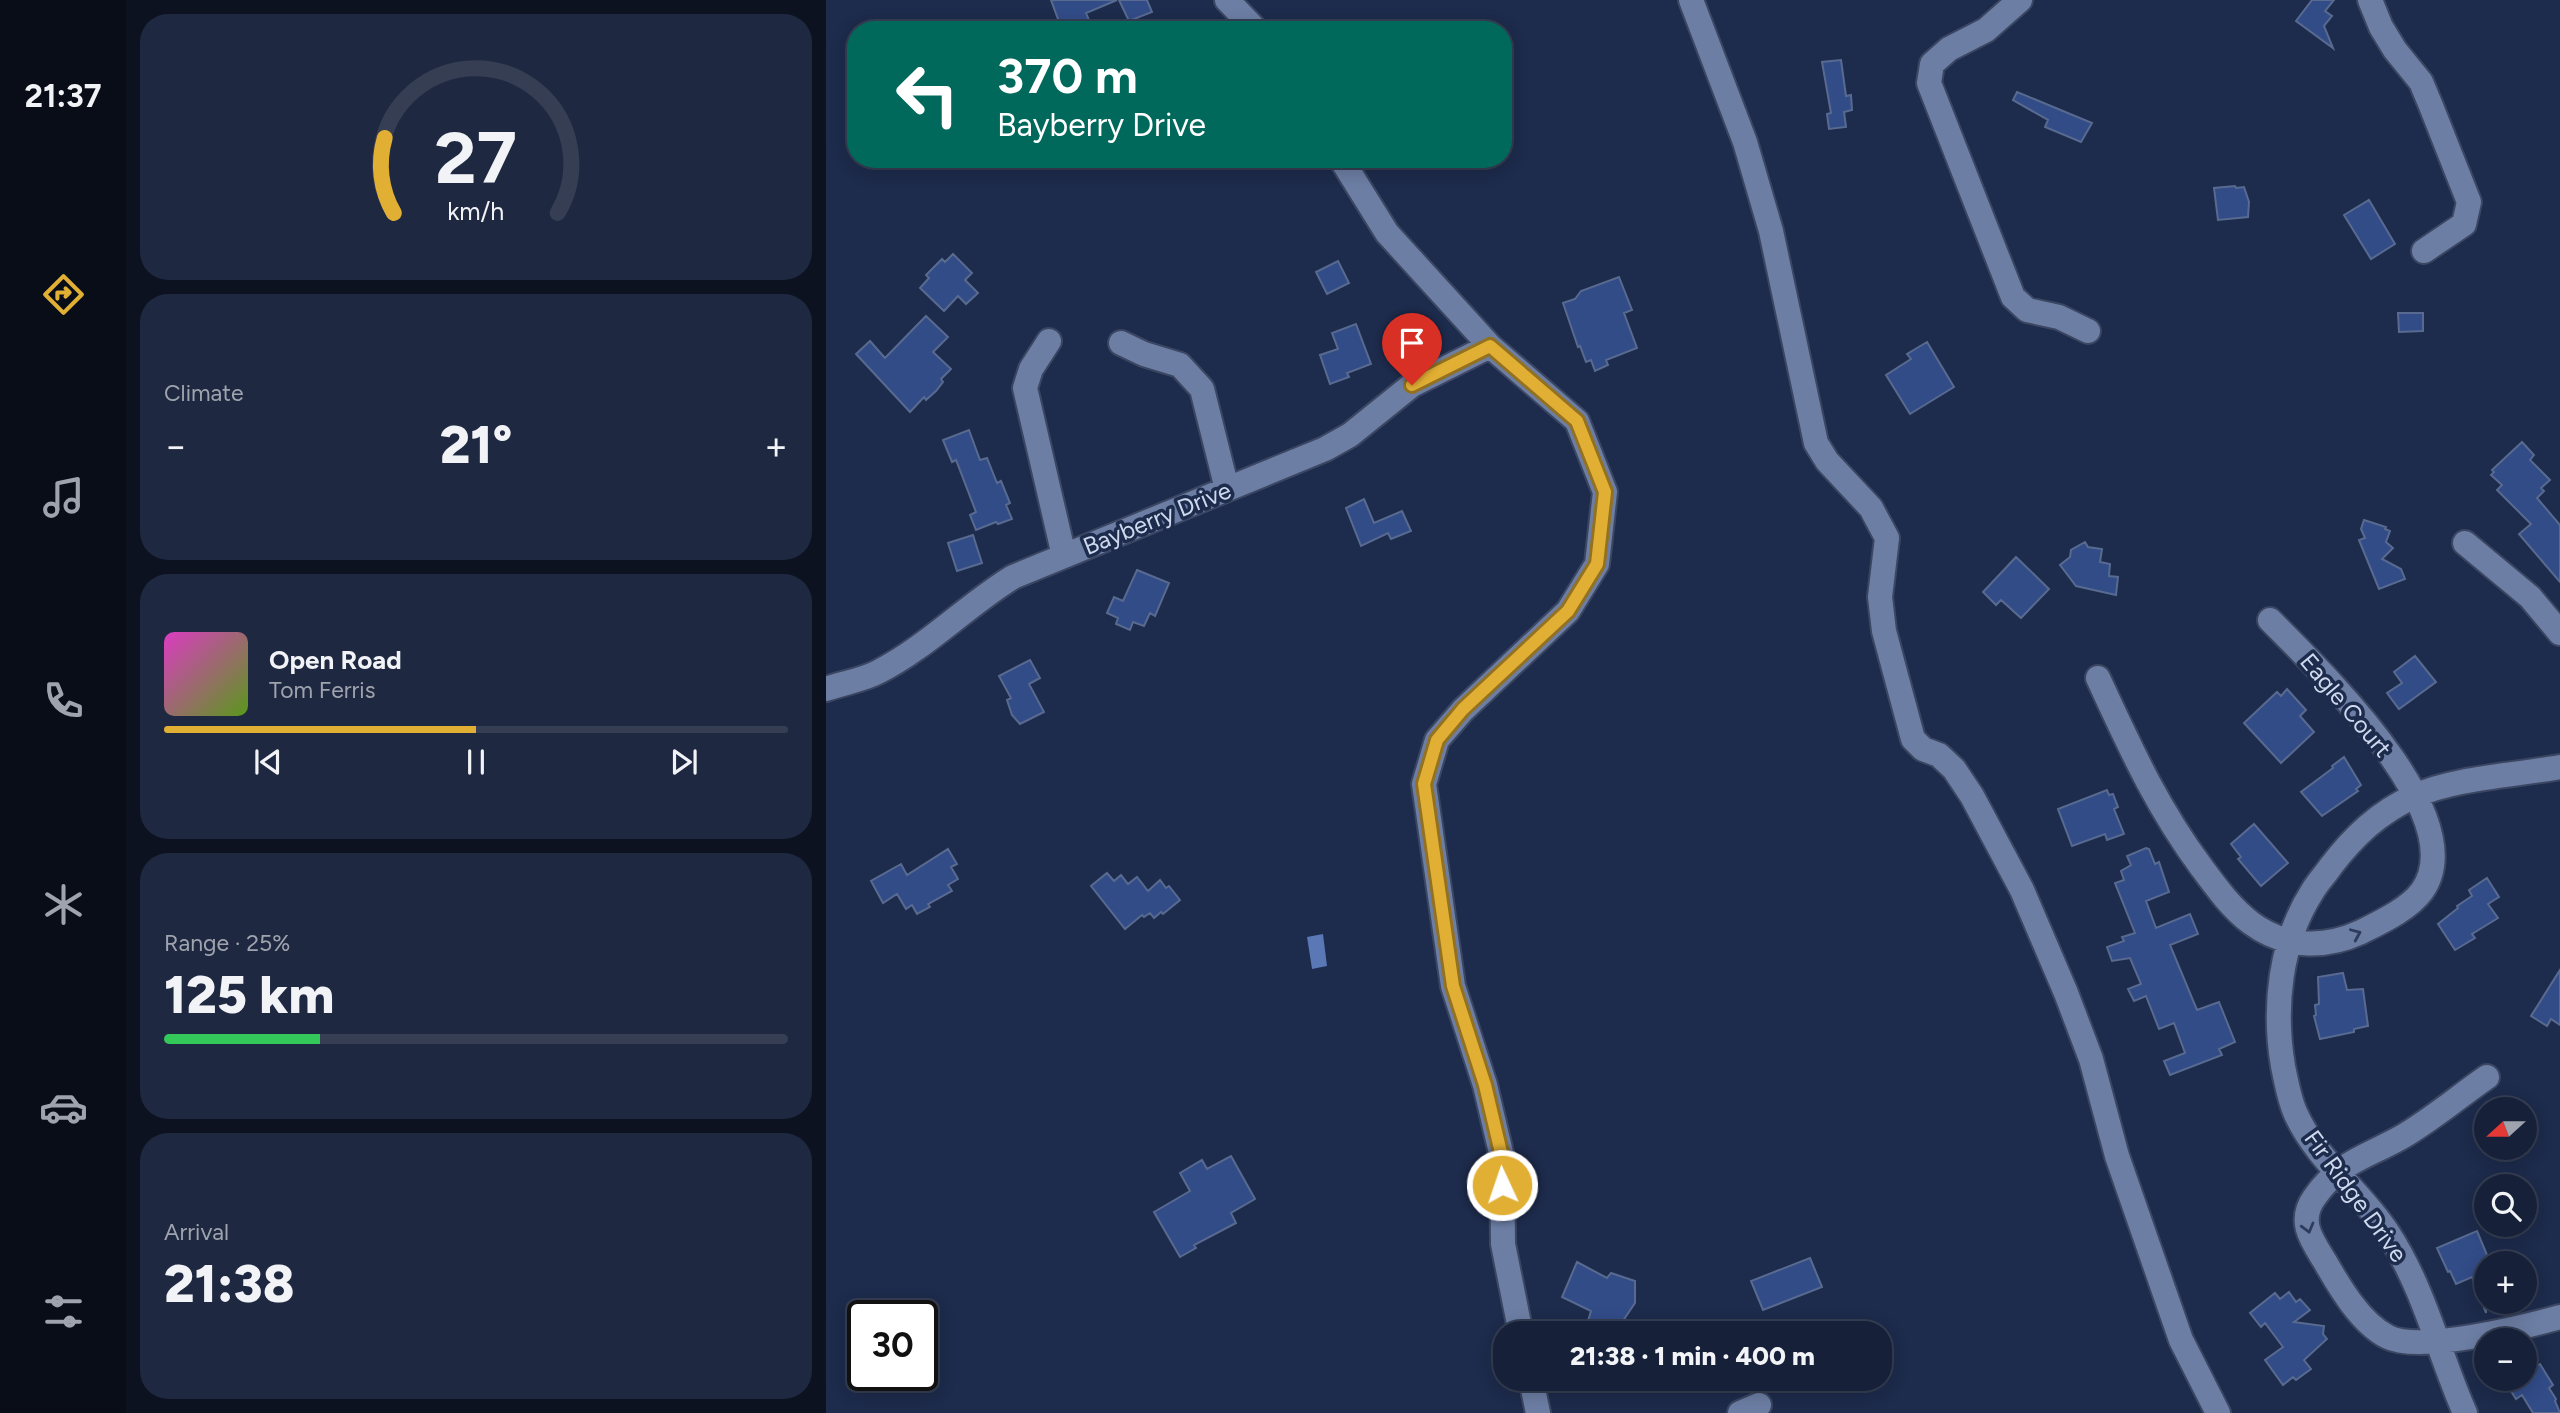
<!DOCTYPE html>
<html lang="en">
<head>
<meta charset="utf-8">
<style>
	:root { --surface:#162039; --page:#1f2841; --text:#f1f3f6; --muted:#9ea3ae; --line:#353e53; --accent:#e1af34 }
	body { margin:0; font-family:Figtree,sans-serif; background:var(--page); color:var(--text); height:100vh; display:flex; flex-direction:column; font-size:26px; white-space:nowrap }
	* { box-sizing:border-box; margin:0 }
	p { font-size:23px; color:var(--muted) }
	.icon { flex:none; width:38px; height:38px; fill:none; stroke:currentColor; stroke-width:2; stroke-linecap:round; stroke-linejoin:round }
	.map { position:relative; flex:1; overflow:hidden }
	.panel { display:flex; flex-direction:column; gap:14px; padding:14px; background:#0c121f; width:700px }
	.panel>* { flex:none }
	.banner { position:absolute; left:21px; top:21px; width:665px; height:147px; border-radius:28px; box-shadow:0 4px 18px #0003,0 0 0 2px var(--line); background:#00695c; color:#fff; overflow:hidden }
	.needle { width:46px; rotate:249deg }
	.fabs { position:absolute; left:1648px; top:1097px; display:grid; gap:14px }
	.fabs a { display:grid; place-items:center; width:63px; height:63px; border-radius:50%; background:var(--surface); box-shadow:0 4px 18px #0003,0 0 0 2px var(--line); font-size:35px }
	.speed { position:absolute; left:21px; top:1300px; display:flex; gap:14px; font-size:35px; font-weight:700; text-align:center }
	.speed>* { display:grid; place-content:center; width:91px; height:91px; border-radius:50%; background:var(--surface); box-shadow:0 4px 18px #0003,0 0 0 2px var(--line); line-height:1 }
	.speed .limit { border:4px solid #111; border-radius:10px; background:#fff; color:#111 }
	.pin { position:absolute; display:grid; place-items:center; width:60px; height:60px; color:#fff; margin:-72px -30px; border-radius:50% 50% 50% 0; rotate:-45deg; box-shadow:0 0 7px #0007 }
	.pin .icon { rotate:45deg }
	.me { position:absolute; width:77px; margin:-38px; rotate:357deg; stroke-linejoin:round; filter:drop-shadow(0 0 5px #0008) }
	.turn { display:flex; align-items:center; gap:24px; height:147px; padding:0 35px; font-size:32px }
	.turn .icon { width:91px; height:91px; stroke-width:2.5 }
	.turn b { display:block; font-size:49px; line-height:60px }
	.big { font-size:52px; font-weight:800; line-height:1.1 }
	.panel .tile { flex:1; display:flex; flex-direction:column; justify-content:center; gap:10px; min-width:0; padding:0 24px; border-radius:28px; background:var(--page) }
	.panel .dial { align-items:center; gap:0 }
	.dial svg { height:182px; overflow:visible; fill:none; stroke:var(--line); stroke-width:7; stroke-linecap:round; text-anchor:middle }
	.dial text { fill:var(--text); stroke:none }
	.song { display:flex; align-items:center; gap:21px }
	.cover { width:84px; height:84px; border-radius:10px; background:linear-gradient(135deg,hsl(310 70% 55%),hsl(90 70% 35%)) }
	.played { height:7px; border-radius:4px; background:linear-gradient(90deg,var(--accent) 50%,var(--line) 50%) }
	.keys { display:flex; justify-content:space-around; direction:ltr }
	.heat { display:flex; justify-content:space-between; align-items:center; font-size:38px; direction:ltr }
	.charge { height:10px; border-radius:5px; background:linear-gradient(90deg,#34c759 25%,var(--line) 0) }
	.trip { position:absolute; left:667px; top:1321px; width:399px; height:70px; border-radius:28px; background:var(--surface); box-shadow:0 4px 18px #0003,0 0 0 2px var(--line); font-weight:800; line-height:70px; text-align:center }
	main { display:flex; flex:1; min-height:0 }
	.menu { display:flex; flex-direction:column; width:126px; justify-content:space-around; align-items:center; background:#090d17; color:var(--muted) }
	.menu .icon { width:49px; height:49px }
	.menu .selected { color:var(--accent) }
	.menu b { font-size:32px; color:var(--text) }
	.map>svg:first-child { display:block }
	.water { fill:#5a77b6 }
	.building { fill:#324c88; stroke:#586a8f; stroke-width:2 }
	.lines { fill:none; stroke-linecap:round; stroke-linejoin:round }
	.minor-casing { stroke:#3b4662; stroke-width:28 }
	.minor { stroke:#6c7ea4; stroke-width:24 }
	.oneway { stroke:#2d3c5e }
	.route-casing { stroke:#927222; stroke-width:18 }
	.route { stroke:#e1af34; stroke-width:12 }
	.labels { text-anchor:middle; dominant-baseline:central; stroke-width:7; stroke-linejoin:round; paint-order:stroke }
	.street-label { font-size:24px; fill:#ced9ee; stroke:#1d2b4c }
</style>
</head>
<body>
<main>
<nav class="menu">
<b>21:37</b>
<svg class="icon selected" aria-label="directions" viewBox="0 0 24 24"><path d="M12 3l9 9-9 9-9-9zM9 14v-3h6M13 9l2 2-2 2"/></svg>
<svg class="icon" aria-label="music" viewBox="0 0 24 24"><path d="M9 18V5l10-2v13"/><circle cx="6" cy="18" r="3"/><circle cx="16" cy="16" r="3"/></svg>
<svg class="icon" aria-label="phone" viewBox="0 0 24 24"><path d="M5 4h4l2 5-3 2q2 4 5 5l2-3 5 2v4C11 20 4 13 5 4z"/></svg>
<svg class="icon" aria-label="climate" viewBox="0 0 24 24"><path d="M12 3v18M4 7l16 10M4 17L20 7"/></svg>
<svg class="icon" aria-label="car" viewBox="0 0 24 24"><path d="M5 17H2v-5l4-1 3-4h7l3 4 3 1v5h-3M9 17h6M6 11h13"/><circle cx="7" cy="17" r="2"/><circle cx="17" cy="17" r="2"/></svg>
<svg class="icon" aria-label="filters" viewBox="0 0 24 24"><path d="M4 7h16M4 17h16"/><circle cx="9" cy="7" r="2"/><circle cx="15" cy="17" r="2"/></svg>
</nav>
<section class="panel">
<div class="tile dial"><svg viewBox="0 0 100 80">
<path d="M14 69A42 42 0 1 1 86 69"/>
<path d="M14 69A42 42 0 0 1 10 36" stroke="#e1af34"/>
<text x="50" y="56" font-size="32" font-weight="700">27</text>
<text x="50" y="72" font-size="11">km/h</text>
</svg></div>
<div class="tile"><p>Climate</p>
<div class="heat"><a>−</a><b class="big">21°</b><a>+</a></div>
</div>
<div class="tile">
<div class="song"><i class="cover"></i><div><b>Open Road</b><p>Tom Ferris</p></div></div>
<div class="played"></div>
<div class="keys"><svg class="icon" aria-label="previous" viewBox="0 0 24 24"><path d="M18 5L8 12l10 7zM5 5v14"/></svg><svg class="icon" aria-label="pause" viewBox="0 0 24 24"><path d="M8 5v14M16 5v14"/></svg><svg class="icon" aria-label="next" viewBox="0 0 24 24"><path d="M6 5l10 7-10 7zM19 5v14"/></svg></div>
</div>
<div class="tile"><p>Range · 25%</p><b class="big">125 km</b><div class="charge"></div></div>
<div class="tile"><p>Arrival</p><b class="big">21:38</b></div>
</section>
<div class="map">
<svg width="1734" height="1413" viewBox="0 0 1734 1413">
	<rect width="100%" height="100%" fill="#1d2b4c"/>
	<path class="water" d="M497,934l4,32 -15,3 -5,-32z"/>
	<path class="building" d="M225,0h66l-31,13 7,17h-31z
		M293,0h28l5,12 -23,9z
		M1486,0h22l-9,11 7,5 -8,10 9,22 -37,-27z
		M1015,60l5,36 5,-1 1,15 -8,2 2,15 -17,2 -2,-15 4,-1 -9,-51z
		M1191,92l75,31 -11,19 -36,-15 3,-7 -35,-20z
		M1409,186l1,2 8,-1 5,15 -1,15 -30,3 -4,-32z
		M1543,200l26,44 -24,15 -27,-44z
		M127,254l19,19 -7,7 13,13 -12,11 -8,-8 -14,15 -24,-23 9,-10 -3,-3 16,-16 3,3z
		M512,261l11,22 -22,11 -11,-22z
		M793,277l13,33 -8,3 13,35 -31,12 2,5 -13,6 -4,-11 -5,2 -6,-16 -2,1 -15,-44 12,-4 6,-8z
		M1572,313h25v18l-24,1z
		M100,316l22,21 -15,15 18,17 -10,10 2,3 -7,9 -10,9 -2,-3 -14,15 -54,-58 14,-13 15,17z
		M530,324l15,40 -24,9 2,4 -19,7 -10,-29 18,-6 -6,-16z
		M1101,342l27,45 -44,27 -24,-39 25,-16 -4,-5z
		M143,430l11,30 7,-2 10,25 4,-2 9,22 -4,2 6,14 -14,5 -2,-2 -20,8 -6,-15 6,-3 -20,-52 -4,2 -9,-22z
		M1696,442l12,13 -4,5 20,20 -9,8 3,3 -7,7 23,27v57l-41,-48 12,-10 -34,-34 5,-5 -11,-10 3,-3 -2,-2z
		M538,499l10,24 28,-12 9,20 -20,8 -3,-6 -27,13 -15,-38z
		M1538,520l22,7 -1,2 5,2 -4,11 7,6 -11,11 19,10 4,10 -26,10 -20,-49 6,-2 -4,-9z
		M147,535l9,28 -25,8 -9,-28z
		M1259,542l3,5 14,2 -2,13 10,2 -1,12 9,1 -2,18 -40,-9 -16,-21 10,-8 1,-7z
		M1190,557l33,32 -28,29 -20,-18 -5,5 -13,-13z
		M311,570l32,13 -14,33 -5,-3 -6,13 -11,-4 -3,8 -14,-6 2,-6 -11,-5 7,-16 9,4z
		M1589,656l21,26 -37,27 -12,-16 15,-10 -8,-11z
		M204,660l10,18 -11,6 15,28 -24,12 -8,-9 -5,-15 4,-2 -12,-22z
		M1461,689l19,21 -6,6 14,16 -33,31 -37,-40 33,-31 4,4z
		M1518,757l17,28 -5,4 2,2 -36,25 -21,-24 32,-24 -1,-2z
		M1281,790l2,5 4,-1 5,13 -4,2 10,25 -17,6 -2,-6 -33,12 -14,-37z
		M1428,824l34,39 -27,23 -23,-27 3,-2 -10,-13z
		M1320,848l3,1 6,15 4,-2 10,30 -23,9 10,27 34,-14 8,20 -28,11 27,65 22,-8 16,40 -16,7 3,6 -52,20 -6,-14 21,-8 -11,-30 -15,6 -13,-33 -12,5 -6,-12 13,-5 -11,-26 -18,3 -5,-14 17,-6 -2,-4 13,-4 -20,-50 9,-3 -3,-9 10,-6 -4,-9z
		M122,849l9,15 -6,3 7,12 -10,6 4,6 -24,13 2,3 -13,7 -5,-9 -6,4 -9,-15 -14,9 -12,-22 30,-17 6,11z
		M281,873l7,8 7,-6 7,9 9,-7 11,14 12,-11 6,8 3,-2 11,14 -17,14 -2,-2 -7,6 -4,-5 -6,4 -2,-2 -17,14 -34,-43z
		M1661,878l12,19 -11,7 10,14 -26,16 3,4 -20,12 -17,-26 20,-16 -1,-2 15,-10 -3,-6z
		M1734,970v55l-9,-6 -4,7 -16,-10z
		M1517,973l4,17 16,-1 5,37 -14,3v3l-34,7 -6,-23 2,-1 -1,-10 4,-1 -1,-27z
		M405,1156l24,43 -24,14 5,10 -42,22 2,3 -16,9 -26,-45 36,-21 -10,-18 22,-13 5,9z
		M1651,1231l10,24 -1,58 -14,-36 -16,7 -6,-13 -2,1 -11,-24z
		M984,1258l12,29 -59,23 -12,-29z
		M751,1262l30,16 4,-5 24,8v22l-21,31h-30l7,-23 -29,-14z
		M1463,1292l7,10 4,-3 10,11 -16,12 30,4 -1,8 4,5 -23,21 7,9 -15,11 -3,-3 -10,8 -18,-25 18,-13 -18,-24 -4,4 -11,-14 25,-20 5,6z
		M1714,1364l13,21 -4,3 7,11 -1,2 5,12h-27l-11,-18 -6,4 -9,-14 9,-6h9v-6z"/>
	<g class="lines">
		<defs>
			<path id="minor" d="M401,0l29,30
				M865,0l54,142 26,89 45,212 11,18 44,47 16,30 -7,59 4,34 29,108 10,10 16,6 15,14 18,27 50,94 44,103 25,66 26,97 64,184 37,73
				M1194,0l-34,30 -37,19 -17,15 -3,19 84,214 14,13 32,7 29,14
				M1544,0l11,27 14,23 26,32 10,24 38,96 -5,22 -40,27
				M515,159l46,74 103,113 87,75 28,71 -8,72 -29,47 -105,99 -26,30 -13,44 29,202 32,99 17,72 1,87 18,90
				M223,341l-18,28 -6,19 39,168
				M295,343l23,11 36,11 22,24 25,100
				M1639,543l65,54 30,36
				M1272,678c32,69 58,128 104,190 14,19 29,40 49,55 34,25 73,26 110,9 20,-10 48,-23 61,-41 53,-74 -105,-223 -152,-271
				M0,689c17,-6 37,-9 52,-17 49,-25 88,-66 135,-95l312,-128 25,-14 62,-50 78,-39
				M1661,1077c-29,20 -57,44 -87,61 -36,20 -61,24 -86,60 -16,23 -3,41 10,62 15,26 36,63 64,77 32,16 136,-10 172,-20
				M705,1379l7,34
				M914,1413l19,-8
				M1639,1413c-26,-59 -41,-125 -77,-180 -27,-42 -73,-74 -93,-121 -6,-14 -9,-31 -12,-46 -10,-58 -3,-124 29,-174 5,-9 13,-17 19,-26 23,-30 48,-54 84,-70 38,-18 102,-21 145,-29"/>
		</defs>
		<use href="#minor" class="minor-casing"/>
		<use href="#minor" class="minor"/>
	</g>
	<defs><path id="oneway-chevron" d="M-2-3.5L2.5 0L-2 3.5" fill="none" stroke-width="1.6" stroke-linecap="round" stroke-linejoin="round" transform="scale(1.75)"/></defs>
	<g class="oneway">
		<use href="#oneway-chevron" transform="translate(1530 934) rotate(-23)"/>
		<use href="#oneway-chevron" transform="translate(1482 1228) rotate(75)"/>
	</g>
	<g class="lines">
		<defs>
			<path id="route" d="M586,385l78,-39 87,75 28,71 -8,72 -29,47 -105,98 -26,31 -13,44 29,202 32,99 17,72v28"/>
		</defs>
		<use href="#route" class="route-casing"/>
		<use href="#route" class="route"/>
	</g>
	<g class="labels">
		<g class="street-label">
			<text transform="translate(331 518) rotate(-22)">Bayberry Drive</text>
			<text transform="translate(1520 705) rotate(50)">Eagle Court</text>
			<text transform="translate(1530 1196) rotate(54)">Fir Ridge Drive</text>
		</g>
	</g>
</svg>
<div class="fabs">
<a><svg class="needle" viewBox="-14 -14 28 28"><path d="M0-13l5 13h-10z" fill="#e53935"/><path d="M0 13l5-13h-10z" fill="#9ea3ae"/></svg></a>
<a><svg class="icon" aria-label="search" viewBox="0 0 24 24"><circle cx="10" cy="10" r="6"/><path d="M15 15l6 6"/></svg></a>
<a>+</a>
<a>−</a>
</div>
<div class="speed"><div class="limit">30</div></div>
<div class="pin" style="left:586px;top:385px;background:#d93025"><svg class="icon" aria-label="arrive" viewBox="0 0 24 24"><path d="M6 21V4h12l-3 4 3 4H6"/></svg></div>
<svg class="me" style="left:676px;top:1185px" viewBox="-20 -20 40 40"><circle r="17" fill="#e1af34" stroke="#fff" stroke-width="3"/><path d="M0-11L8 9 0 5-8 9z" fill="#fff"/></svg>
<div class="trip">21:38 · 1 min · 400 m</div>
<div class="banner">
<div class="turn"><svg class="icon" aria-label="left" viewBox="0 0 24 24"><path d="M17 20v-9H6M10 6l-5 5 5 5"/></svg><div><b>370 m</b>Bayberry Drive</div></div>
</div>
</div>
</main>
</body>
</html>
